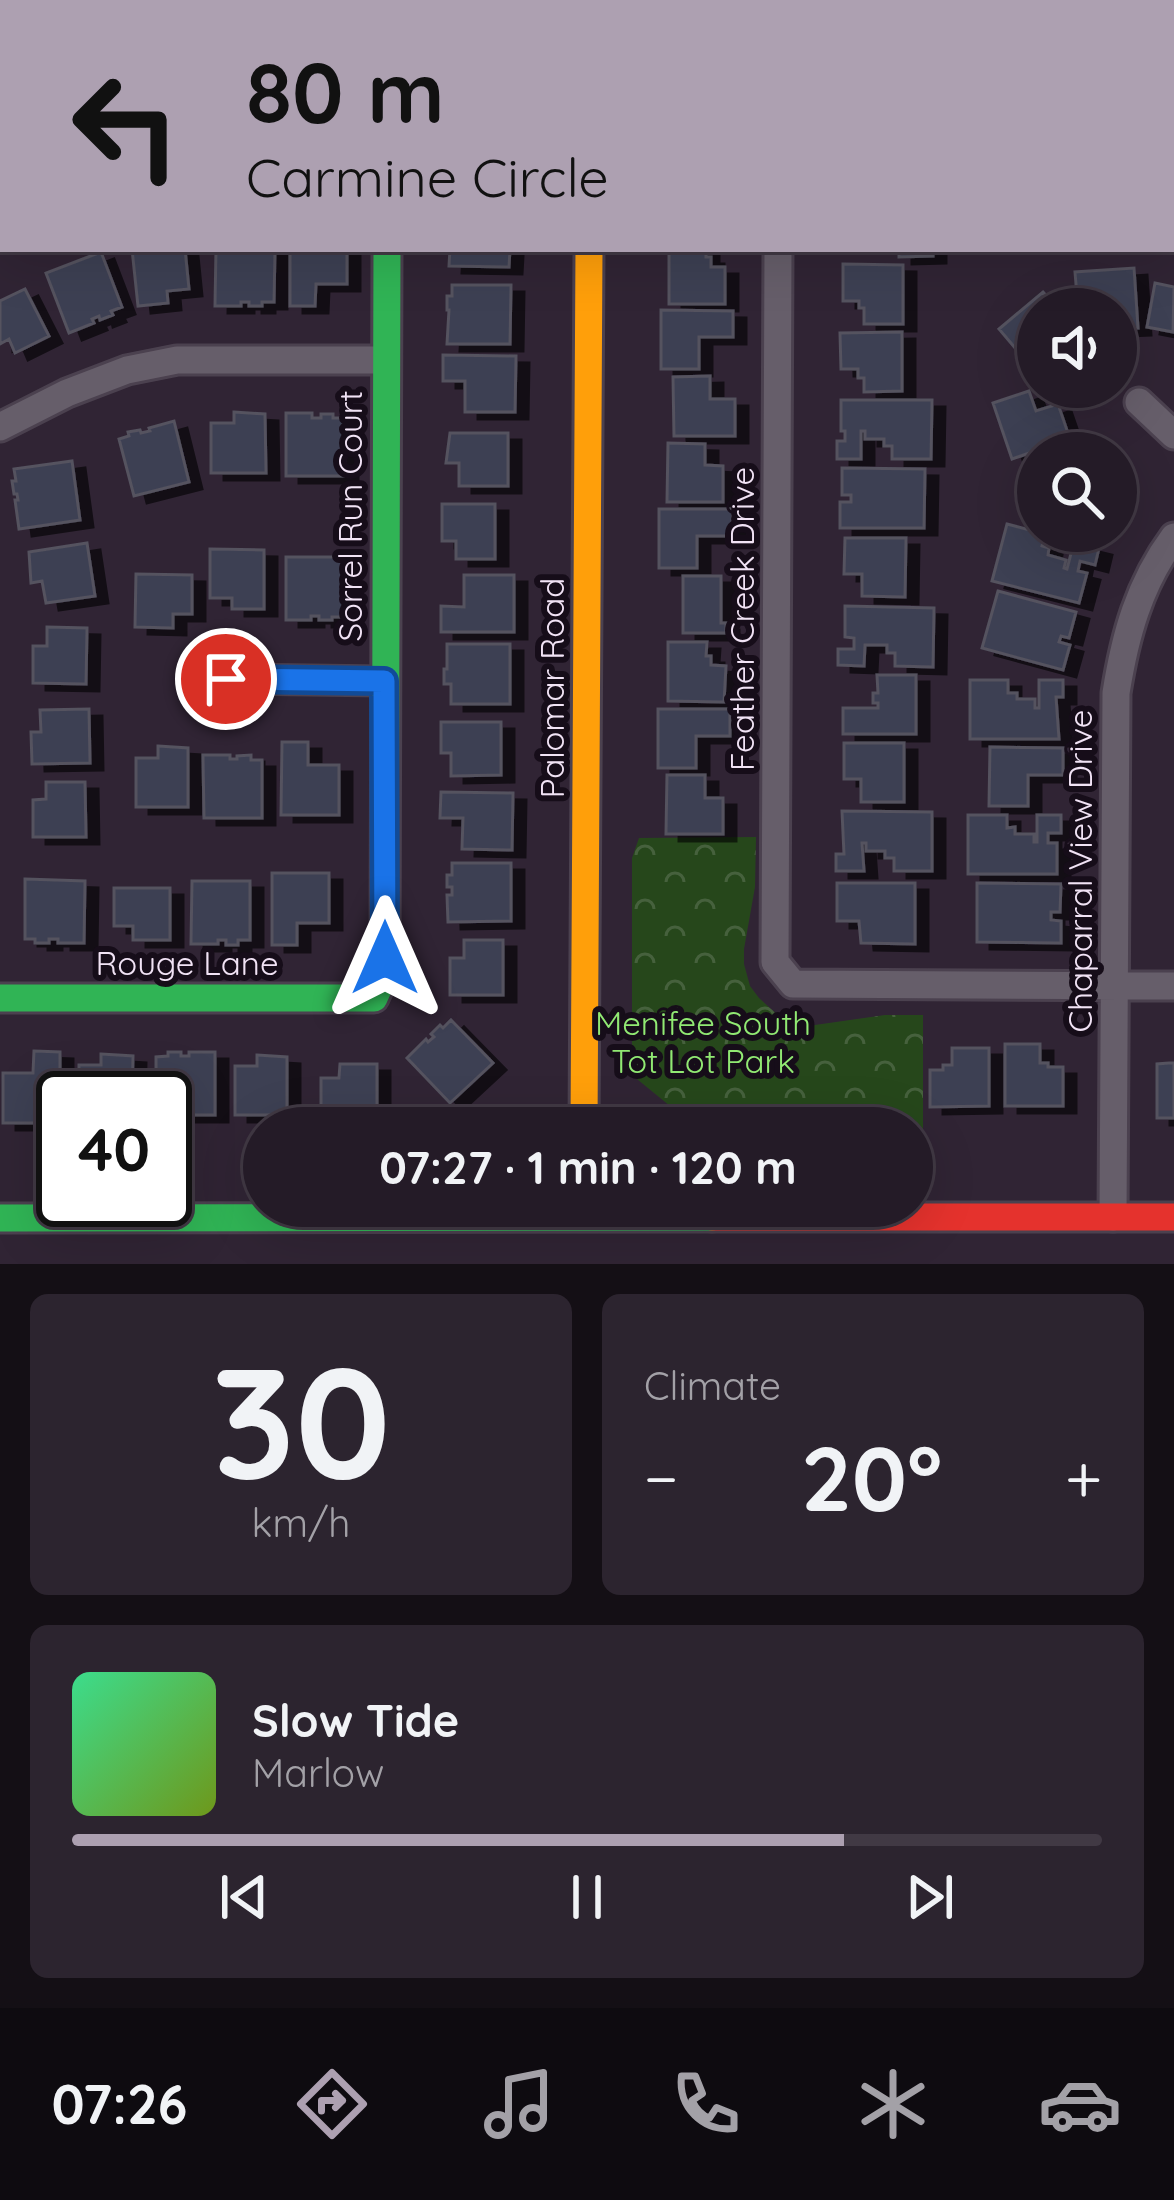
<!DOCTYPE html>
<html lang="en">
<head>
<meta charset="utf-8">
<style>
	:root { --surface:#241b27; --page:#2c242f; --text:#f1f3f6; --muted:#a3a1a7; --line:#413944; --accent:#ada0b1 }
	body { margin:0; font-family:Quicksand,sans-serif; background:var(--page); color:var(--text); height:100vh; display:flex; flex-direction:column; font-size:45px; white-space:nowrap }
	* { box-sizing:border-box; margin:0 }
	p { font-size:39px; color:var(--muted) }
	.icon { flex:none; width:66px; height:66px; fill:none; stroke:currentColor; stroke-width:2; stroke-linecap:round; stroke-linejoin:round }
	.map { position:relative; height:1264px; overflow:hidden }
	.side { display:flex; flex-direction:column; gap:30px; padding:30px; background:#140f15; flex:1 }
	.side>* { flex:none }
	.banner { position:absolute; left:0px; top:0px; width:1176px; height:252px; box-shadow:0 12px 48px #0002,0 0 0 3px var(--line); background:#ada0b1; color:#111; overflow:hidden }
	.controls { position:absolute; left:1017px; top:288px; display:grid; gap:24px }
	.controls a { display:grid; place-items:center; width:120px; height:120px; border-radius:50%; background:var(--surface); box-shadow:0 12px 48px #0002,0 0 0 3px var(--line); font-size:60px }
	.speed { position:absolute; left:36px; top:1071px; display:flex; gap:24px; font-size:60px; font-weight:700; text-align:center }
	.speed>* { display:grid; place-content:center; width:156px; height:156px; border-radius:50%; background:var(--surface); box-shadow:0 12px 48px #0002,0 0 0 3px var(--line); line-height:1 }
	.speed .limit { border:6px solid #111; border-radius:18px; background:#fff; color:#111 }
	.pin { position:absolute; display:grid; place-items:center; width:102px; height:102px; color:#fff; margin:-51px; border:6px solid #fff; border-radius:50%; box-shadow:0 3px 12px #0007 }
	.me { position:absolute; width:132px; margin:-66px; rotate:0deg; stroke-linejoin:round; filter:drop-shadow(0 0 9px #0008) }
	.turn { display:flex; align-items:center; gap:42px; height:252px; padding:0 48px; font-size:54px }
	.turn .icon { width:156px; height:156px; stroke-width:2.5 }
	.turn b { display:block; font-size:84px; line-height:102px }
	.big { font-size:90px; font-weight:700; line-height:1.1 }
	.side .card { flex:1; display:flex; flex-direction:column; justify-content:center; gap:18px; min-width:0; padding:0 42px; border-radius:18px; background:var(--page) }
	.side .dial { align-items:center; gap:0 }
	.dial b { font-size:156px; line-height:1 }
	.song { display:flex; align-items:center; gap:36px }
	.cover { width:144px; height:144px; border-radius:18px; background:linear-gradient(135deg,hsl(150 70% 55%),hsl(80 70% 35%)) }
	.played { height:12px; border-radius:6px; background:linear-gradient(90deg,var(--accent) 75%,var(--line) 75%) }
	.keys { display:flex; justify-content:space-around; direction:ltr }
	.heat { display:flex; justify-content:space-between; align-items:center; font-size:66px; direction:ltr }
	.side .tiles { flex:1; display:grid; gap:30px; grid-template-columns:1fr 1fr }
	.card:last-child { grid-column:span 2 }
	.trip { position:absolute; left:243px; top:1107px; width:690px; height:120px; border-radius:60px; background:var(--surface); box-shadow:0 12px 48px #0002,0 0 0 3px var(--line); font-weight:700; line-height:120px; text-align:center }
	.tabs { display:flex; height:192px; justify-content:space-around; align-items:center; background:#0e0b10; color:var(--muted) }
	.tabs .icon { width:84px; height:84px }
	.tabs .on { color:var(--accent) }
	.tabs b { font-size:54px; color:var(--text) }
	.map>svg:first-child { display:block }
	.forest { fill:url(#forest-firs) }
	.park { fill:url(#park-crowns) }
	.building { fill:#3d4053; stroke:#54525f; stroke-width:3; filter:url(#shadow) }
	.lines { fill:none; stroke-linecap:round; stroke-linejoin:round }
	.street-casing { stroke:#4b414f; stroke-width:33 }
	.fast-casing { stroke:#4b414f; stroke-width:33 }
	.slow-casing { stroke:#4b414f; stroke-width:33 }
	.jam-casing { stroke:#4b414f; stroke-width:33 }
	.street { stroke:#665e6a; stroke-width:27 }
	.fast { stroke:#30b455; stroke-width:27 }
	.slow { stroke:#ff9f0a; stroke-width:27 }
	.jam { stroke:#e5322d; stroke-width:27 }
	.route-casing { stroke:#114b97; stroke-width:30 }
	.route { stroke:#1a73e8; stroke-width:21 }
	.labels { text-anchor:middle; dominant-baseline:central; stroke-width:12; stroke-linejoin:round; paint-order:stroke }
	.street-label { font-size:33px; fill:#f1e3f5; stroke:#160d19 }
	.park-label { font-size:33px; fill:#91e973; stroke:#160d19 }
</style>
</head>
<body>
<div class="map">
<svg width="1174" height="1264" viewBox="0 0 1174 1264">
	<defs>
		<pattern id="forest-firs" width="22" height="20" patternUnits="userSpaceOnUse" patternTransform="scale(3)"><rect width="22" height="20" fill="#26471b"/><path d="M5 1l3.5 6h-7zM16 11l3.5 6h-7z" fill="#46613d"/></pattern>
		<pattern id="park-crowns" width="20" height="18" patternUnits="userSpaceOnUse" patternTransform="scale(3)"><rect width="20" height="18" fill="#26471b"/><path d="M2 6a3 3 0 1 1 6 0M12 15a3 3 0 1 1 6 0" fill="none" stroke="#46613d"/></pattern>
		<filter id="shadow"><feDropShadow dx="13" dy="7" stdDeviation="0" flood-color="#0009"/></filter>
	</defs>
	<rect width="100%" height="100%" fill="#302434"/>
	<path class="forest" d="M0,0h201l-2,3h-196v242l-3,1z"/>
	<path class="park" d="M756,837l-1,50 -11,62v15l6,22 9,12 22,20 27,8 77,-11h38v129h-11v-16h-215l-65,-53v-217l7,-20z"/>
	<path class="building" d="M132,249h53l4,40 -22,2 1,12 -30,3z
		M216,249h59l-1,53h-12v4h-13v-4h-8v4h-26z
		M290,249h57v35h-31l-1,22h-25z
		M450,249h60l-1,18 -60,-1z
		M669,249h37v8h5v10h14v37h-56z
		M899,249h34v7l-34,1z
		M101,252l21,55 -11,4 2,4 -13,5 -1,-4 -7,3 2,4 -25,10 -23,-60z
		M843,264l60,1v59h-39v-16h-5v-7h-16z
		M1134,268l4,60 -22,1v-20h-38l-3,-37z
		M1155,283l19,4 -1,45 -26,-5z
		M452,285h59l-1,59h-63l2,-34h-2v-14h5z
		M25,289l24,47 -34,17 -6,-14 -9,5v-43z
		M1043,292l15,17h-20v66l-39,-46z
		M661,310l72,1v26h-34v32h-38z
		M902,332v59l-38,1v-14h-6v-9h-17l-1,-36z
		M443,355l73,1 -1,56h-50v-31h-22z
		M710,376v23h25v37h-61l-1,-59z
		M1029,391l7,20 22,-7 12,35 -58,20 -19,-56z
		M841,400h91l-1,59h-39v-13h-8v-7h-19v-8h-4v28h-24v-18h8v-10h-4z
		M234,412l31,2 1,59h-55v-50h23z
		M286,413h26v5h9v-4h12v4h12v58h-59z
		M174,421l15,61 -55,14 -15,-57 10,-3 -1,-4 12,-2 1,3 9,-2 -1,-3z
		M450,433h58v53h-49v-23h-13z
		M668,443l37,1v21l18,1v36h-56z
		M72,461l8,59 -61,9 -4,-29h3l-1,-6h-3l-2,-13h4l-2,-12z
		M842,468l83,1 -1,59h-84v-26h11v-7h-9z
		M442,504h53v55h-39v-18h-14z
		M659,509h74l-2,27h-34v32h-38z
		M1007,524l38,10 -3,12 7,2 -1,7 18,5 -2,8 3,1 7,-27 25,6 -4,17 -15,-4 -2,10 9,2 -8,30 -87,-22z
		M845,538h61l-1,59 -43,-1v-22h-18z
		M87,543l8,53 -49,7 -4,-22 -11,2 -2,-31z
		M210,549l54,1v59h-32v-11h-22z
		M286,557h58v60h-12v3h-13v-4h-8v4h-25z
		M136,574l56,1v39h-19v14l-38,-1z
		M464,575h50v57h-73v-26l23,1z
		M683,576h38v47h5v10h-43z
		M998,591l78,21 -7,26 -8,-2 -2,6 11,3 -7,25 -81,-22z
		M845,606l89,2 -1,59 -38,-1v-13h-8v-8h-22l-1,21 -26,-1v-16h16v-11l-9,-1z
		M47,627l40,1 -1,56 -53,-1v-37h14z
		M668,642h39l-1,14h5v9l15,1 -2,36 -56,-1z
		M447,644h63v60h-59v-20h-7v-15h3z
		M877,675h39v59h-73v-26h35v-5h-5v-10h5z
		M970,680h38v13h9v6h18v9h4v-28h24v17h-7l3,42h-89z
		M89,709l1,54 -58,1 -1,-32h10l-1,-22z
		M658,709h72v27h-34v32h-38z
		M441,722h60v53l-50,1v-23h-10z
		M282,742h26v23h31v50h-58z
		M844,743h60v59h-43v-23h-17z
		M158,746l30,2v59h-52v-49h22z
		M990,747l73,1v27h-35v31h-39z
		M203,755h27v4h7v-3l14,-1v5h11v58h-58z
		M667,775h38v23h18v36h-57z
		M46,782h39l1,55h-53v-37l13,-1z
		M441,792l72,1 -1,57 -50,-1 1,-31h-23z
		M842,811l90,1v59h-38v-13h-9v-7h-19v-8h-4l2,28h-28v-17h8z
		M968,815h39v13l8,-1v7h19v8h3v-27h24v18h-13v10h9v31h-89z
		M452,863h59v58l-63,1 -1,-27h5v-8h-5v-12h5z
		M272,873h57v50h-32v22h-25z
		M25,879l60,2 -1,62h-26v-4h-9v4h-14v-4h-10z
		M192,881h58v59h-12v5h-12v-5h-8v4h-27z
		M837,883h78v61l-54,-1 -2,-22h-22z
		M977,883l84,1 -1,28h-9v8l10,1v22l-84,-1z
		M114,888h56v52h-37v-14h-19z
		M464,940h39v55h-53v-37h14z
		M451,1020l42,43 -43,40 -43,-45 19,-19 2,3 6,-5 -3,-3 9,-9 3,3z
		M1005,1044h35v19h8v4h15v39h-58z
		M952,1048h37v58l-59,1v-37h13v-5h9z
		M34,1051l26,1v71h-57v-50h30z
		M168,1052h13v4h8v-4h26v63h-50v-17h-9v-41l12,-1z
		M101,1054l32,2 -1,42h-53v-33h22z
		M257,1055l30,2v58h-52v-49h22z
		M1169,1063h5v55h-17v-54z
		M340,1064h37v53l-56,-1v-38h18z"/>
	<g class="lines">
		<defs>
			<path id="street" d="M390,3v-3
				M1173,81h1
				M778,249l-3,713 18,22 381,2
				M1139,402l35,33
				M0,427l67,-34 60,-23 50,-10h209
				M226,679l158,2
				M1113,1217l3,-524c9,-57 23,-109 58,-156"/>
			<path id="fast" d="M0,998h374l9,-20 2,-20 2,-709
				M0,1218l712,-1"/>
			<path id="slow" d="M584,1128l5,-879"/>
			<path id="jam" d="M590,0v3
				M712,1217h462"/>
		</defs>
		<use href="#street" class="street-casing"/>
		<use href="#fast" class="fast-casing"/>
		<use href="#slow" class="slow-casing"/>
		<use href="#jam" class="jam-casing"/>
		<use href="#street" class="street"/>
		<use href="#fast" class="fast"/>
		<use href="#slow" class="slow"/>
		<use href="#jam" class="jam"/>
	</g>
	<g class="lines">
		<defs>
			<path id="route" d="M226,679l158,2 1,277"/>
		</defs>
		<use href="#route" class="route-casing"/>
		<use href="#route" class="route"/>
	</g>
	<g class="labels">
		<g class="street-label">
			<text transform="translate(349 516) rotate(-90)">Sorrel Run Court</text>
			<text transform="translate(741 619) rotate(-90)">Feather Creek Drive</text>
			<text transform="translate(551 688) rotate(-90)">Palomar Road</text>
			<text transform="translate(1079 871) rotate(-90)">Chaparral View Drive</text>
			<text x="187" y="962">Rouge Lane</text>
		</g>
		<g class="park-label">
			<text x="703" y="1022">Menifee South<tspan x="703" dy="38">Tot Lot Park</tspan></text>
		</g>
	</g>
</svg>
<div class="controls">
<a><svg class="icon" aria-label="sound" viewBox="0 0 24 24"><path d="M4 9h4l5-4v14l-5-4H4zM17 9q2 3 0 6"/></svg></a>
<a><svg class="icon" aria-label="search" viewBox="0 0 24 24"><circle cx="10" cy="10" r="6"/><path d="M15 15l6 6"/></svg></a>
</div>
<div class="speed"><div class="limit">40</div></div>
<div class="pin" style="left:226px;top:679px;background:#d93025"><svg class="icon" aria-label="arrive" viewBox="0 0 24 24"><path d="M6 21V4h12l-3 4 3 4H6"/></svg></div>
<svg class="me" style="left:385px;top:958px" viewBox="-20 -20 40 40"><path d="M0-17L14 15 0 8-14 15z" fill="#1a73e8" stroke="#fff" stroke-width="4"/></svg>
<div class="trip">07:27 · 1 min · 120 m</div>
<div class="banner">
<div class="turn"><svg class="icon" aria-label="left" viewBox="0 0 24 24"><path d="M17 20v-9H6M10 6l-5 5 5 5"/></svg><div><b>80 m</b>Carmine Circle</div></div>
</div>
</div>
<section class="side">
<div class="tiles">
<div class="card dial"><b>30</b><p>km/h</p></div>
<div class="card"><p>Climate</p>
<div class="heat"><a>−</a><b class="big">20°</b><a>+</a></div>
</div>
<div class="card">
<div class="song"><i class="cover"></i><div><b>Slow Tide</b><p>Marlow</p></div></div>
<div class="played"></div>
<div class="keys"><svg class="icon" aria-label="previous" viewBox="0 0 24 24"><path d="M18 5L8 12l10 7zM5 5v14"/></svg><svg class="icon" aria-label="pause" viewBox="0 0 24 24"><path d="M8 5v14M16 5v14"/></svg><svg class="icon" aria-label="next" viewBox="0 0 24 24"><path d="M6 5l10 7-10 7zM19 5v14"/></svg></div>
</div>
</div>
</section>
<nav class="tabs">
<b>07:26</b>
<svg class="icon on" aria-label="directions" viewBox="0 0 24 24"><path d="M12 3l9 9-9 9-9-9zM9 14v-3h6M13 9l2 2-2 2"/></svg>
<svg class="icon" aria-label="music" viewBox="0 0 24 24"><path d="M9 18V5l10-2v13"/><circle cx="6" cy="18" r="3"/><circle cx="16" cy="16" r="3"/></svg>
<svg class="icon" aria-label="phone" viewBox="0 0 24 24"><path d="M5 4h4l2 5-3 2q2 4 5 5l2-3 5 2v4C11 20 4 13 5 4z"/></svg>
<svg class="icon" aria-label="climate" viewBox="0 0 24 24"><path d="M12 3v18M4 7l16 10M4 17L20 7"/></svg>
<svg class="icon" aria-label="car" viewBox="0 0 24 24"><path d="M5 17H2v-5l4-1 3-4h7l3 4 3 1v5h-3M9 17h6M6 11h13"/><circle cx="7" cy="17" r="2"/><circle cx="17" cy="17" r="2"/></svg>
</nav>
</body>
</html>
